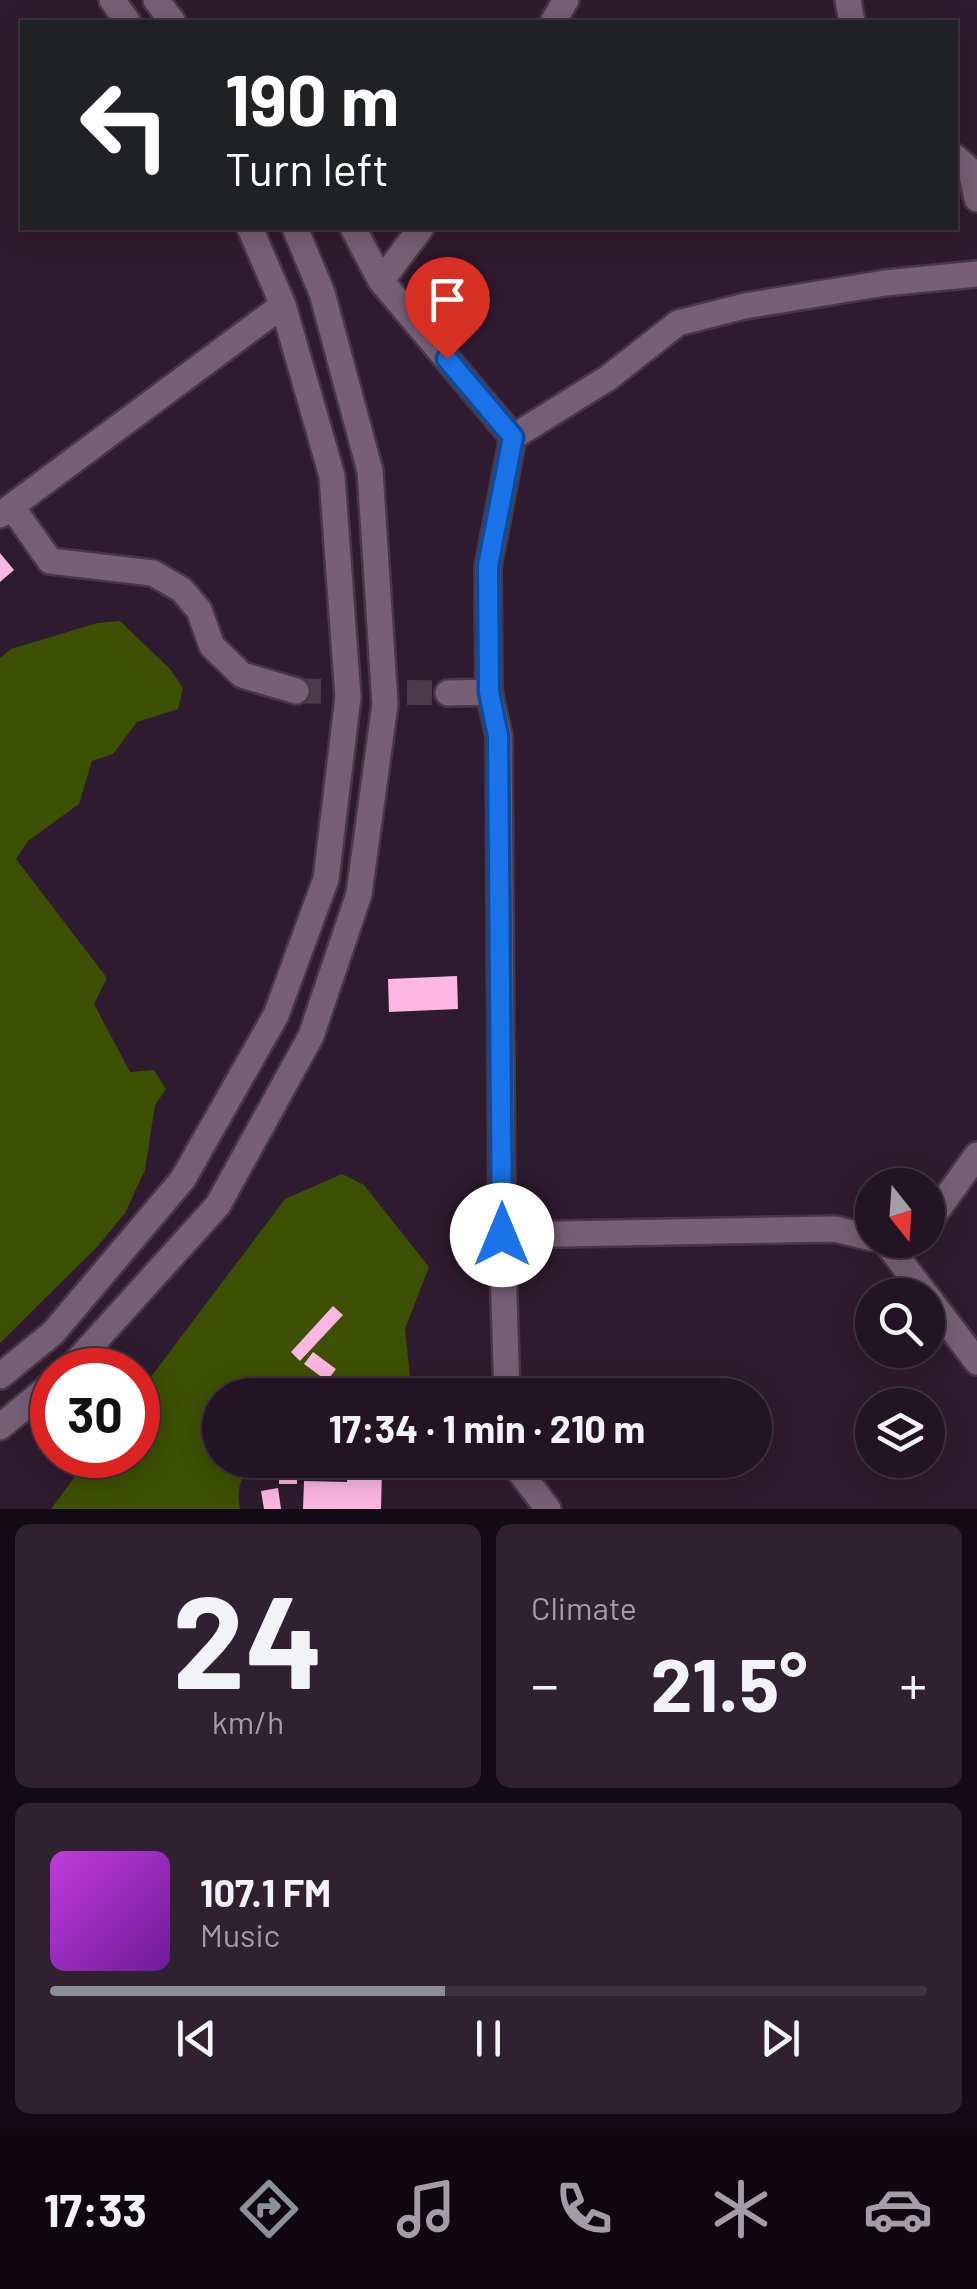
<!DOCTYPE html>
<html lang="en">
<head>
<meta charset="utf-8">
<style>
	:root { --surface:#231423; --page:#2f2130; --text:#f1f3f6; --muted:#a39ea6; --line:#403341; --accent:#8c9099 }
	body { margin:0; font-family:Barlow,sans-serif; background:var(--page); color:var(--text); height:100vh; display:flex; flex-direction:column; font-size:38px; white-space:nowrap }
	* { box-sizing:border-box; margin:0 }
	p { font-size:32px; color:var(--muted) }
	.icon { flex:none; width:55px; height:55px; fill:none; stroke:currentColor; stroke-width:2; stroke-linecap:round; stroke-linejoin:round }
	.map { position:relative; height:1509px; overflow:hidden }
	.side { display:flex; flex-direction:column; gap:15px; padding:15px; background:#130b13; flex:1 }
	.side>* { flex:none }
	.banner { position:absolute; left:20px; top:20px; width:938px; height:210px; border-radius:0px; box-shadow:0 5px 25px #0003,0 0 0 2px var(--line); background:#202124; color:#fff; overflow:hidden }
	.needle { width:65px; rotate:163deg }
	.tools { position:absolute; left:855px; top:1168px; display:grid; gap:20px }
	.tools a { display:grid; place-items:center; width:90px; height:90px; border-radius:50%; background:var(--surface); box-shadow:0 5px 25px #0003,0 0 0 2px var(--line); font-size:50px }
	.speed { position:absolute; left:30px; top:1348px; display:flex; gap:20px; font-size:50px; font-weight:700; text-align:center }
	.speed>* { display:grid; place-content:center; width:130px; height:130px; border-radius:50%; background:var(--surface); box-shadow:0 5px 25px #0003,0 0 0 2px var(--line); line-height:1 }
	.speed .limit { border:15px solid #d22; background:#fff; color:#111 }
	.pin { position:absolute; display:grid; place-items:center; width:85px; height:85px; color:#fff; margin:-102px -42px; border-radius:50% 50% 50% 0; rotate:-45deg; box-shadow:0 0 10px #0007 }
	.pin .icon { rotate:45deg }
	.me { position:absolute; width:110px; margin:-55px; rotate:0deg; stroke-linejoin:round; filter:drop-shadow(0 0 8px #0008) }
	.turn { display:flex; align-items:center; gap:35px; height:210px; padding:0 40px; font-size:45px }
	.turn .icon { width:130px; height:130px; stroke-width:2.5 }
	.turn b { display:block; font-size:70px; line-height:85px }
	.big { font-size:75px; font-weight:700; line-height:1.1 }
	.side .widget { flex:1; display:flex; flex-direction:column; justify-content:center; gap:15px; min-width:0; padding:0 35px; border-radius:15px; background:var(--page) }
	.side .dial { align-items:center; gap:0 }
	.dial b { font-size:130px; line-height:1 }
	.song { display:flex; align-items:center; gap:30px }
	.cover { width:120px; height:120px; border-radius:15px; background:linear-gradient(135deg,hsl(290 70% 55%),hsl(280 70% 35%)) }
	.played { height:10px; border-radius:5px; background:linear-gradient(90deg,var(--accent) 45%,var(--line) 45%) }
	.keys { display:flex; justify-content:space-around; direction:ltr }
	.heat { display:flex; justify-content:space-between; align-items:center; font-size:55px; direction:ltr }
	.side .tiles { flex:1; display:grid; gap:15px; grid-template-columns:1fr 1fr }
	.widget:last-child { grid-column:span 2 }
	.trip { position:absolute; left:202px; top:1378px; width:570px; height:100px; border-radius:50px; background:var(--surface); box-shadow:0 5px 25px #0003,0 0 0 2px var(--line); font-weight:700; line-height:100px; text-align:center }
	.dock { display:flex; height:160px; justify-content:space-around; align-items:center; background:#0e080e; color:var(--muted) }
	.dock .icon { width:70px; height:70px }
	.dock .on { color:var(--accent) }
	.dock b { font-size:45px; color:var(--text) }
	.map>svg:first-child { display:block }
	.forest { fill:#3d5003 }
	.building { fill:#fbb6e2 }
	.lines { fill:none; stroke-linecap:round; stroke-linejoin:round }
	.street-tunnel { stroke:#4d3a4d; stroke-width:25; stroke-dasharray:25 12; stroke-linecap:butt }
	.street-casing { stroke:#483747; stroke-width:30 }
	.secondary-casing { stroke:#483747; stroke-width:30 }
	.street { stroke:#776076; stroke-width:25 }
	.secondary { stroke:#776076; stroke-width:25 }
	.route-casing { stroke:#114b97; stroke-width:25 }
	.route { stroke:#1a73e8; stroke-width:18 }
</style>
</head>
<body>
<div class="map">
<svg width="977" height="1509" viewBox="0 0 977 1509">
	<rect width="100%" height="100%" fill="#2f1b2f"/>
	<path class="forest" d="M120,621l50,48 13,19 -5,21 -41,13 -24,32 -21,7 -13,43 -51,37 -12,18 91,119 -13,26 36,68 24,-2 12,19 -11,16 -10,65 -20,43 -28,34 -97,96v-685l11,-9 86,-26z
		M342,1174l22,11 65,82 -24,62 7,66h-192v65h38c-17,14 -22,27 -18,49h-189l40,-54h47v-61l147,-195z"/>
	<path class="building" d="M0,553l14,17 -14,12z
		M457,976l1,33 -69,3 -1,-33z
		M333,1306l10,9 -43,46 -9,-9z
		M313,1352l23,17 -9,12 -23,-17z
		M279,1460h18v24h-18z
		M347,1468l35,1 -1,40h-78l1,-28 43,1z
		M278,1488l3,21h-17l-3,-18z"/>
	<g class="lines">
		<path class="street-tunnel" d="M296,691l152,2"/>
		<defs>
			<path id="street" d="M848,0l4,22
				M553,22l13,-22
				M955,157l16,14 6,28
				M353,228l28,53 132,156
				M381,281l40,-53
				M12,507l38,54 103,12 29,17 17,20 13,36 30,29 54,16
				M0,515l283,-210
				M448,693l41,-1
				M928,1223l49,-68
				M502,1235l333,-6 37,9
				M885,1241l41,54
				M928,1297l49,65
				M507,1395l-5,-160 -3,-499 -10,-44 -1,-125 25,-130 95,-59 70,-55 67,-17 140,-23 92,-9
				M511,1460l37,49"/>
			<path id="secondary" d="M112,0l16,22
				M156,0l17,22
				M69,1370l149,-165 93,-169 48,-142 26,-190 -15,-233 -48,-178 -27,-65
				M0,1376l53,-43 130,-154 93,-164 50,-136 22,-182 -16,-221 -49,-171 -33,-77
				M0,1427l52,-43"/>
		</defs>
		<use href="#street" class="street-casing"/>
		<use href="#secondary" class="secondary-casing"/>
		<use href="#street" class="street"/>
		<use href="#secondary" class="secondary"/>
	</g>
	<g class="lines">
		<defs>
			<path id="route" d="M447,359l66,78 -25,129 1,126 9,44 4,499"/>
		</defs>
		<use href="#route" class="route-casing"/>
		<use href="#route" class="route"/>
	</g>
</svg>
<div class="tools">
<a><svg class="needle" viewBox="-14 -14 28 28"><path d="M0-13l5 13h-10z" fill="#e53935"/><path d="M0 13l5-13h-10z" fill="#a39ea6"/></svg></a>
<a><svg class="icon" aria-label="search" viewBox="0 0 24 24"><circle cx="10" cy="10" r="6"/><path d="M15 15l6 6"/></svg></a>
<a><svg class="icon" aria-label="layers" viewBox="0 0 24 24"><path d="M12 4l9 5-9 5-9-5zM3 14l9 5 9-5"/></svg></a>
</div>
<div class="speed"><div class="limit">30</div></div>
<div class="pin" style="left:447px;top:359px;background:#d93025"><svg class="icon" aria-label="arrive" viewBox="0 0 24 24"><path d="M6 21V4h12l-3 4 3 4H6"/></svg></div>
<svg class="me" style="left:502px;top:1235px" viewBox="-20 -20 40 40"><circle r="19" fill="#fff"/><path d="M0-13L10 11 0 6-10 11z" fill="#1a73e8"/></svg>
<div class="trip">17:34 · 1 min · 210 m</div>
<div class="banner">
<div class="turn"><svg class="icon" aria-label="left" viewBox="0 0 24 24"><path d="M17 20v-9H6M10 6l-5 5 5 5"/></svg><div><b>190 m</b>Turn left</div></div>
</div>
</div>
<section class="side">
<div class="tiles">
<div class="widget dial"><b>24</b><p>km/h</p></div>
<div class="widget"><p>Climate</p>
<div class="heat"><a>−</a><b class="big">21.5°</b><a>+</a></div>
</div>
<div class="widget">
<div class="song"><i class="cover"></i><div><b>107.1 FM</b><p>Music</p></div></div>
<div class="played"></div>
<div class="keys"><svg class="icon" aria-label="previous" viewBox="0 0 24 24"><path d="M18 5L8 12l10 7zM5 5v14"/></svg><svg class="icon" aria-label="pause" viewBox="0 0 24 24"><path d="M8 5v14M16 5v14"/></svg><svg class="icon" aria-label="next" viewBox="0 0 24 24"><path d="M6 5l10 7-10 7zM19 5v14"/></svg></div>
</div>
</div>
</section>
<nav class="dock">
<b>17:33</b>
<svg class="icon on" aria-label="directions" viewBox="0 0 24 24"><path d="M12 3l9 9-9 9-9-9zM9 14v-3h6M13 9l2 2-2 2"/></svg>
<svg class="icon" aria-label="music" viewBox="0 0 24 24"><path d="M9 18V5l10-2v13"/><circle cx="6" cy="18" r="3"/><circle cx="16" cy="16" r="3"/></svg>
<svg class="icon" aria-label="phone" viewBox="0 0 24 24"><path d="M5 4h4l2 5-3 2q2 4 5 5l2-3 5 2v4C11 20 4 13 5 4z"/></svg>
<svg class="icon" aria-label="climate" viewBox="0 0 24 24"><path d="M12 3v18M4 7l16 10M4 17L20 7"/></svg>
<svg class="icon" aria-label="car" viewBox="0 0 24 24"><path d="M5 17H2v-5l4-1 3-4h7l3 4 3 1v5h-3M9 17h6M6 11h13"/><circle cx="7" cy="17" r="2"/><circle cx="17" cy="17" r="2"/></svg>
</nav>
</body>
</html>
